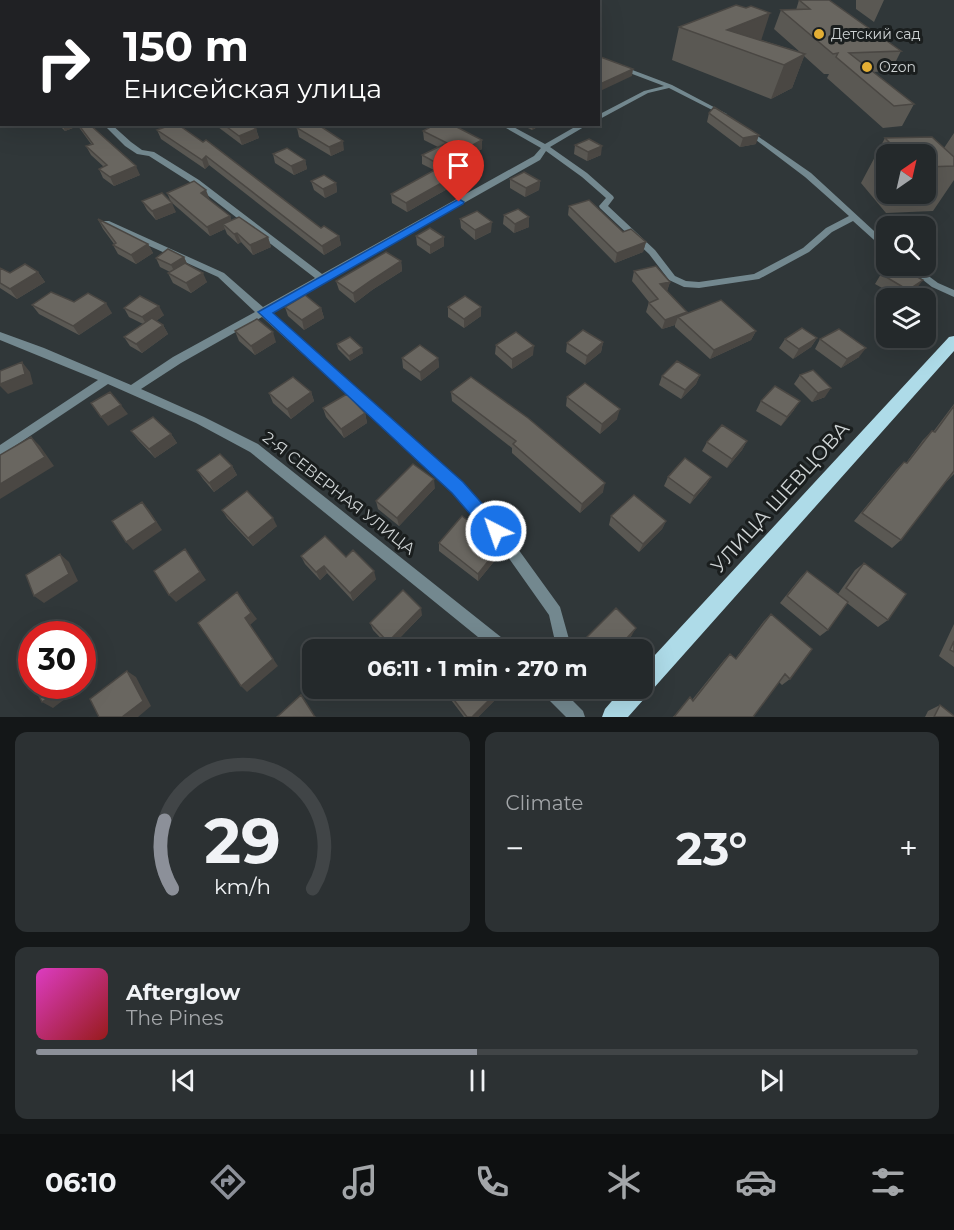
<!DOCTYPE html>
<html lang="en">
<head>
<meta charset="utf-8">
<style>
	:root { --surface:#24292b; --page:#2c3133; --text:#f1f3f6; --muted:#a3a6a9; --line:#414547; --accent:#8c9099 }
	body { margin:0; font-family:Montserrat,sans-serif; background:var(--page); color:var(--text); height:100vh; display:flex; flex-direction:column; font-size:22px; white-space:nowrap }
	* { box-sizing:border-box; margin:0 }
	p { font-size:20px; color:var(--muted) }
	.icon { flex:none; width:33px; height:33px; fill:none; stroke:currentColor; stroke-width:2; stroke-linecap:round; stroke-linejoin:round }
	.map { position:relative; height:717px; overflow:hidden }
	.details { display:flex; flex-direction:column; gap:15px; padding:15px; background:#141718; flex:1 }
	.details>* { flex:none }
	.guide { position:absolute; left:0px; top:0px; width:600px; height:126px; box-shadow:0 6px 24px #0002,0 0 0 2px var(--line); background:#202124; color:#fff; overflow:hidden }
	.needle { width:39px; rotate:34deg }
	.tools { position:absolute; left:876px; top:144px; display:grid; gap:12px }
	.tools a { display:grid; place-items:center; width:60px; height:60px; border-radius:12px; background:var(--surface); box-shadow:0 6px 24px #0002,0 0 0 2px var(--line); font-size:30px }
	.speed { position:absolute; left:18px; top:621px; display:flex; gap:12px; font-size:30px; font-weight:700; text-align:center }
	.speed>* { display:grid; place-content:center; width:78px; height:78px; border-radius:50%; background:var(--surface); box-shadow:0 6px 24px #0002,0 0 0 2px var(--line); line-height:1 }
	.speed .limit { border:9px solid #d22; background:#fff; color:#111 }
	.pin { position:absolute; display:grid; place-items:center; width:51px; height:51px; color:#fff; margin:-62px -26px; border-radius:50% 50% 50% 0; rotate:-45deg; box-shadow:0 0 6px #0007 }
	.pin .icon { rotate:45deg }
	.me { position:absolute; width:66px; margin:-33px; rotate:319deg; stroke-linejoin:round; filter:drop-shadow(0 0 4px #0008) }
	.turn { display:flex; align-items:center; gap:21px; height:126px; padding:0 24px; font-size:27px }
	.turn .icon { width:78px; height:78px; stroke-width:2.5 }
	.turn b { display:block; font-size:42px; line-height:51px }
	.big { font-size:45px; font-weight:700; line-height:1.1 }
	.details .widget { flex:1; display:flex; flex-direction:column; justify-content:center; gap:9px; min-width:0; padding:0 21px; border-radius:12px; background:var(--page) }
	.details .dial { align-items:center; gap:0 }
	.dial svg { height:156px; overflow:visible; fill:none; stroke:var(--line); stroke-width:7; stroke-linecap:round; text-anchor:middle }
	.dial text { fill:var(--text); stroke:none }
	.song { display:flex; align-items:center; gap:18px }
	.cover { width:72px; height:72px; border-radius:9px; background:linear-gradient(135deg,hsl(310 70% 55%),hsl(0 70% 35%)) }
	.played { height:6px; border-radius:3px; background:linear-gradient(90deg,var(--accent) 50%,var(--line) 50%) }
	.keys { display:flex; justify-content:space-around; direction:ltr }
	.heat { display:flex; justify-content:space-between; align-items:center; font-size:33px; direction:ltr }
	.details .tiles { flex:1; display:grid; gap:15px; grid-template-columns:1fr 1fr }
	.widget:last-child { grid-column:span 2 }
	.trip { position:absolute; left:302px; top:639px; width:351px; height:60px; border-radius:12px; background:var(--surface); box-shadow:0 6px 24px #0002,0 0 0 2px var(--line); font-weight:700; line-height:60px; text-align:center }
	.tab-bar { display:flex; height:96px; justify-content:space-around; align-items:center; background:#0e1011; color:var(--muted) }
	.tab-bar .icon { width:42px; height:42px }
	.tab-bar .selected { color:var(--accent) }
	.tab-bar b { font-size:27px; color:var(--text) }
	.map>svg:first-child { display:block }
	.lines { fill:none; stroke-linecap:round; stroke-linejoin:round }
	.minor { fill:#73888f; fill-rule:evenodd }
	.major { fill:#aedbe8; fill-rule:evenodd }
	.wall { fill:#5a5853; fill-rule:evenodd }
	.shaded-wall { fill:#4a4743 }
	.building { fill:#696660; stroke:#4a4743; stroke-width:1.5 }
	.route { fill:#1a73e8; stroke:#114b97; stroke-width:1.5 }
	.poi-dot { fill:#e3ae34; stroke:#1a1e1e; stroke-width:2 }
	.labels { text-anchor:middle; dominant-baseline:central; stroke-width:6; stroke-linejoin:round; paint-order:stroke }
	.far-poi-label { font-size:14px; fill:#ced3d4; stroke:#1a1e1e; text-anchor:start }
	.street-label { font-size:16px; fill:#ced3d4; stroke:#1a1e1e }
	.near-street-label { font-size:20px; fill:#ced3d4; stroke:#1a1e1e }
</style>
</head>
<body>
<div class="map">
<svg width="954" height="717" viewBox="0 0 954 717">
	<rect width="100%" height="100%" fill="#303739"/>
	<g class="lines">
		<path class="minor" d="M598,57l74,28 55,29 -5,1 -53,-27 -21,5 -50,27v-5l46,-24 20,-5 -66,-25z
			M0,78h2v4h-2z
			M103,124h8l20,18 11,8 12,2 45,28 123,94 212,-118 7,-8 -42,-24h9l37,20 35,-20h9l-39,23 37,26 26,23 1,2 -6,8 47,44 20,26 11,5 13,1 55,-8 49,-26 23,-20 23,-12 -44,-39 -61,-46v-2l2,-1 65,45 75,69v7l-3,-1 -30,-27 -21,11 -23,20 -50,27 -60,9 -15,-1 -15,-7 -20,-26 -49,-46 -1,-2 7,-8 -24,-21 -36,-26 -6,9 -271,153 193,171 51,58 47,65 12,43h-15l-8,-35 -46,-65 -49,-58 -192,-175 -81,46 -40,26 63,28 54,27 253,201 2,5h-19l-244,-198 -54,-29 -88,-39 -108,72v-11l98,-65 -98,-40v-8l44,16 87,37 42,-28 82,-45 -37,-35 -115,-52v-4h6l115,52 39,34 52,-29 -122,-94 -44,-28 -12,-2 -12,-8z
			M905,266h10l23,17 16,7v7l-22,-10z
			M541,688h19l23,23 2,6h-19l-23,-23z"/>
		<path class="major" d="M954,336v15l-326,366h-26l3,-8 18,-21h19v-19l307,-332z"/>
	</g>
	<path class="wall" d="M410,0h54l2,2h-52z
		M799,0l102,51 -10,20 -18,1 41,32 -12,22 -19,2 -56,-50 2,-4h-5l-20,-18 -12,32 -21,11 -99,-39 7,-33 67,-19 15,32 39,12 -26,-23 7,-19h15z
		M856,0h28l-10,22 -18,-13z
		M709,113l47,31 -16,3 -33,-25z
		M58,124h31l51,51 -26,11 -11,-8 -4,-9 5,-2 -13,-12 -5,-9 5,-2 -13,-18 -13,5z
		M173,124l148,104 18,8 2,9 -17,10 -115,-90 -4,4 -44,-30 -4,-9z
		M214,124h35l7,5 3,9 -17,7z
		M520,124h23l-11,6z
		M297,128l47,22 -13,6 -32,-19z
		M423,131l59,9v9l-15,8 10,15 -70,40 -15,-9 -1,-9 43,-24 -12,-6v-9l16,-8 -14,-7z
		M954,133v47l-21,31 -47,2 -25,-30 24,-45 59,10zM886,154h40v40h-40z
		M575,145l26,10 -14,6 -13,-7z
		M273,154l32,6 2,9 -13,6 -19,-12z
		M510,179l30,2 -1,9 -14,7 -15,-9z
		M311,181l25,2 1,9 -12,6 -11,-8z
		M167,193l42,7 21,16 1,4 37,17 3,10 -18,8 -12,-13 -3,2 -11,-10 -2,-5 -15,7 -39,-34z
		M142,201l34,11 -20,8 -9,-10z
		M569,206l54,26 23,10 -3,10 -28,11 -47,-48z
		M504,215l25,2v10l-15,6 -11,-9z
		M98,219l50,25 5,9 -17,11 -18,-10 -5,-9 1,-1 -11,-15z
		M460,219l31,13 -16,8 -14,-12z
		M416,236l28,1v9l-14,8 -13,-9z
		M184,257l3,7 20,18 -16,11 -18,-10 -5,-10 2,-1 -10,-5 -4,-9z
		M401,261l1,10 -30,19 -17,13 -16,-13 -3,-9z
		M0,268l10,5 28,-1 7,10 -28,17 -17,-11z
		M634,271l36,11 -3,9 20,21v2l69,17 -5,9 -41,19 -35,-32v-2l-13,4 -16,-17 3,-10 -17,-21z
		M881,274l35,15 -14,9h-2l-25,-14z
		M74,302l38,11 -33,22 -40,-21 -7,-9z
		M285,307l36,1 3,10 -20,12 -16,-14z
		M448,307h33v9l-17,12 -16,-11z
		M124,308l40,7 -8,6 7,4 5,9 -26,19 -12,-7 -6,-9 19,-13 -14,-7z
		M235,331l41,11 -21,13 -16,-14z
		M817,338l-6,9 -18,12 -14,-11 6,-9z
		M820,339l39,18 -18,11 -26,-19z
		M603,342l-2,10 -16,13 -19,-13 1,-9z
		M337,344l26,9 -13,8 -12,-12z
		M496,345l37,10 -21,14 -17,-15z
		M402,358h36l1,9 -18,14 -18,-13z
		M700,375l-4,9 -15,15 -22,-14 3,-9z
		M800,375l25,22 -13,5 -18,-18z
		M311,392l3,9 -23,18 -18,-16 -4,-10z
		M451,392l152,100 -23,21 -68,-60v-5l-60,-47z
		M567,397l50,22 -17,15 -34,-28z
		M761,401l33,9 -13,16 -25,-15z
		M954,404v70l-7,7 -1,-1 -45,60 -9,8 -38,-27 42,-51 8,-8 2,1 17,-23 9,-9 1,1z
		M323,408l42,5 2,10 -23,15 -18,-21z
		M131,431l40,3 6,9 -22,15 -17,-18z
		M747,441l-5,9 -15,18 -25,-17 5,-9z
		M232,466l5,9 -23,17 -11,-13 -6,-9z
		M668,477h43l-5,8 -16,19 -26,-18z
		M435,488l-36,38 -21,-17 -2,-8z
		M222,510l55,16 -24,20 -26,-28z
		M611,516l55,5 -4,8 -23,23 -30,-27z
		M439,543l62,2v8l-23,28 -39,-30z
		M301,556l45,1 30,22 -23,22 -26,-28 -7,7 -15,-16z
		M864,563l24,57 -10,7 -31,-24 -19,27 -8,6 -40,-33 20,-25 7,-7 31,23 17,-24z
		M771,614l19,65 -8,6 -3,-3 -26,35h-80l17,-20 2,3 32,-40 6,-6 5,5 29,-38z
		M422,615l-32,33 -17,-18 -3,-7z
		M954,624v43l-15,-11z
		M632,635l-14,15h-40l2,-6z
		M442,688h60v5l-24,24h-14z
		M940,705l14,12h-29l3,-6z"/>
	<path class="shaded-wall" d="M770,13l-10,31 -33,-14z
		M805,54l-13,34 -21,11 13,-34z
		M633,69l-1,7 -34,16v-7z
		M62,124h15l1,2 -13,5z
		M533,124h10l-11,6z
		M256,129l3,9 -17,7 -3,-9z
		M759,135l-3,9 -16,3 3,-9z
		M482,140v9l-24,13v-9z
		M343,141l1,9 -13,6 -2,-9z
		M602,146l-1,9 -14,6 1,-9z
		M206,156l3,9 -4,4 -3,-9z
		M305,160l2,9 -13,6 -3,-9z
		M477,163v9l-70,40 -1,-9z
		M136,166l4,9 -26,11 -4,-9z
		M540,181l-1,9 -14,7 1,-9z
		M336,183l1,9 -12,6 -2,-9z
		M206,190l4,10 -9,-7z
		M172,203l4,9 -20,8 -4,-9z
		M230,216l3,10 -10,-2 2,5 -15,7 -3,-9z
		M529,217v10l-15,6 1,-9z
		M492,222l-1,10 -16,8v-10z
		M237,233l4,9 -3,2 -4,-10z
		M339,236l2,9 -17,10 -2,-9z
		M268,237l3,10 -18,8 -3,-10z
		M444,237v9l-14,8v-9z
		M646,242l-3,10 -28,11 2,-10z
		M148,244l5,9 -17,11 -5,-9z
		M184,257l4,9 -12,9 -5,-10z
		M401,261l1,10 -30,19 -17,13 -2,-10 17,-12z
		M38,272l7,10 -28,17 -7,-10z
		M203,273l4,9 -16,11 -5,-10z
		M923,280l-7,9 -14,9 6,-8z
		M670,282l-3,9 -7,-7z
		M106,303l6,10 -33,22 -6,-9z
		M159,306l5,9 -16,12 -6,-10z
		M481,307v9l-17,12v-9z
		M321,308l3,10 -20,12 -2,-10z
		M687,312l-3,10 -6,-5 -3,8 -13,4 3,-9z
		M163,325l5,9 -26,19 -6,-9z
		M756,331l-5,9 -41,19 4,-9z
		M273,332l3,10 -21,13 -4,-9z
		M817,338l-6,9 -18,12 6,-10z
		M603,342l-2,10 -16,13 2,-9z
		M534,346l-1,9 -21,14v-10z
		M362,348l1,5 -13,8 -1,-5z
		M866,348l-7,9 -18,11 6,-9z
		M438,358l1,9 -18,14 -1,-9z
		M22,362l8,10 3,12 -25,10 -8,-8v-2z
		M700,375l-4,9 -15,15 4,-9z
		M831,388l-6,9 -13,5 6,-9z
		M311,392l3,9 -23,18 -4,-10z
		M800,401l-6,9 -13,16 6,-9z
		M121,405l7,9 -20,12 -7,-9z
		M620,409l-3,10 -17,15 2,-10z
		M365,413l2,10 -23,15 -3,-9z
		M171,434l6,9 -22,15 -6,-9z
		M31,437l9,9 14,20 -54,33v-15z
		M747,441l-5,9 -15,18 5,-9z
		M232,466l5,9 -23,17 -5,-9z
		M711,477l-5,8 -16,19 4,-8z
		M434,479l1,9 -36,38 -2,-8z
		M605,483l-2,9 -23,21 2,-9z
		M142,502l7,8 13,20 -29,20 -7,-8z
		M273,518l4,8 -24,20 -5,-8z
		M666,521l-4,8 -23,23 4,-8z
		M501,545v8l-23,28v-7z
		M185,549l21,31 -30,22 -7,-7z
		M60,554l9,8 9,19 -34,22 -10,-7z
		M324,566l3,7 -7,7 -4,-8z
		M374,571l2,8 -23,22 -3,-8z
		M237,592l20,27 -7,6 28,41 -31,26 -6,-6 4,-68z
		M421,608l1,7 -32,33 -2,-6z
		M636,628l-4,7 -14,15h-2z
		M82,665l8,15 -37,28 -11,-6 23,-16h17z
		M127,671l9,6 15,29 -13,11h-16z
		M501,688h1v5l-24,24h-6z"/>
	<path class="building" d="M427,0h37l2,2h-35z
		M799,0h30l72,51 -52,2 65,51 -20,2 -58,-49 2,-4 -5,1 -52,-44 29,-1z
		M736,5l10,3 5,-2 19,7 -43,17 78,24 -21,11 -105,-38z
		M598,56l35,13 -35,16z
		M714,107l45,28 -16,3 -34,-25z
		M78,124h11l47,42 -26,11 -11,-8 8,-4 -21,-19 7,-2z
		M173,124h4l26,18 3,-2 115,88 3,-2 15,10 -17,10 -116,-90 -4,4 -45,-30z
		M223,124h26l7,5 -17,7z
		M307,124h10l26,17 -14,6 -32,-19z
		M436,124h15l31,16 -24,13 19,10 -71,40 -15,-9 51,-28 -20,-11 25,-12 -24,-12z
		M932,137l22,20v9l-28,1v-13h-25l-16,-16z
		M589,139l13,7 -14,6 -13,-7z
		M287,148l18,12 -14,6 -18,-12z
		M524,172l16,9 -14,7 -16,-9z
		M324,175l12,8 -13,6 -12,-8z
		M194,181l12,9 -5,3 29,23 -23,11 -40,-34z
		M162,193l10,10 -20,8 -10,-10z
		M589,200l34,32 8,-3 15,13 -29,11 -48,-47z
		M518,209l11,8 -14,7 -11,-9z
		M477,211l15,11 -17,8 -15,-11z
		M239,217l29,20 -18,8 -13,-12 -3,1 -11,-10z
		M98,219l50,25 -17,11 -18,-10 3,-2z
		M430,228l14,9 -14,8 -14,-9z
		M168,249l16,8 -13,8 -15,-7z
		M386,252l15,9 -31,20 -17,12 -17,-12z
		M185,263l18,10 -17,10 -18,-10z
		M25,264l13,8 -28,17 -10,-6v-15l10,5z
		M656,266l14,16 -10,2 27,28 -22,8 -16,-17 9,-4 -24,-28z
		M895,266h2l26,14 -15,10 -27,-16z
		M51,292l23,10 14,-9 18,10 -33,23 -41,-21z
		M305,295l16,13 -19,12 -17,-13z
		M140,296l19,10 -17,11 -18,-9z
		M465,296l16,11 -17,12 -16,-12z
		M721,300l35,31 -42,19 -36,-33z
		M152,318l11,7 -27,19 -12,-7z
		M257,319l16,13 -22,14 -16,-15z
		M802,328l15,10 -18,11 -14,-10z
		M839,329l27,19 -19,11 -27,-20z
		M583,330l20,12 -16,14 -20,-13z
		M516,332l18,14 -22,13 -16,-14z
		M350,337l12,11 -13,8 -12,-12z
		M420,345l18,13 -18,14 -18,-14z
		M677,361l23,14 -15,15 -23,-14z
		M22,362l3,12 -25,10v-13z
		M813,370l18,18 -13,5 -18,-18z
		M293,377l18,15 -24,17 -18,-16z
		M471,377l57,41 77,65 -23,21 -69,-60 3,-3 -65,-49z
		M585,383l35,26 -18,15 -35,-27z
		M775,386l25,15 -13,16 -26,-16z
		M110,392l11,13 -20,12 -10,-14z
		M347,394l18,19 -24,16 -18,-21z
		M954,406v65l-53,69 -39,-27 42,-51 3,1 25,-32 3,1z
		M153,417l18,17 -22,15 -18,-18z
		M722,425l25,16 -15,18 -25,-17z
		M31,437l14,20 -45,27v-29z
		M220,454l12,12 -23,17 -12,-13z
		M685,458l26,19 -17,19 -26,-19z
		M413,464l21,15 -37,39 -21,-17z
		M247,491l26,27 -25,20 -26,-28z
		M634,495l32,26 -23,23 -32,-28z
		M142,502l14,20 -30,20 -14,-21z
		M462,516l39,29 -23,29 -39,-31z
		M325,536l21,21 7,-7 21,21 -24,22 -26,-27 -8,6 -15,-16z
		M185,549l15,23 -31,23 -15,-24z
		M60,554l9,20 -35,22 -8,-21z
		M864,563l42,31 -18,26 -42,-32z
		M807,571l41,31 -20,28 -41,-34z
		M403,590l18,18 -33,34 -18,-19z
		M237,592l14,21 -6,5 28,41 -32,27 -43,-63z
		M616,608l20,20 -20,22h-31l-5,-6z
		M771,614l41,35 -22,30 -5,-5 -32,43h-79l16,-20 3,4 37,-47 6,5z
		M954,641v11l-4,-2z
		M127,671l16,30 -21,16h-23l-9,-18z
		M34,686h31l-23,16z
		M445,688h56l-29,29h-5z
		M301,695l14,22h-38z
		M940,705l14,11v1h-20z"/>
	<path class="route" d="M459,199l5,3 -1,2 -190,109 190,169 39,44 2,5 -2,6 -6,2 -6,-2 -38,-44 -194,-181z"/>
	<g class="poi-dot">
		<circle cx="819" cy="34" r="6"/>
		<circle cx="867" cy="67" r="6"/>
	</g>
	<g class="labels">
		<g class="far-poi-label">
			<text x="831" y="34">Детский сад</text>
			<text x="879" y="67">Ozon</text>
		</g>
		<g class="street-label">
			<text transform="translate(339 493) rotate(38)">2-Я СЕВЕРНАЯ УЛИЦА</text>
		</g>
		<g class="near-street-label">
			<text transform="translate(780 497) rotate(-48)">УЛИЦА ШЕВЦОВА</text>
		</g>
	</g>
</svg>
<div class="tools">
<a><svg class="needle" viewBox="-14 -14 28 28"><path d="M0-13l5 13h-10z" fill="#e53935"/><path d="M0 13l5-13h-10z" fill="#a3a6a9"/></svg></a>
<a><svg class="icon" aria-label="search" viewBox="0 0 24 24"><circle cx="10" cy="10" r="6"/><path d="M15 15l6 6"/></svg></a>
<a><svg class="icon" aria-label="layers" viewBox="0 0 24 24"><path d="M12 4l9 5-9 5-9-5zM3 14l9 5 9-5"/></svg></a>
</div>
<div class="speed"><div class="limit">30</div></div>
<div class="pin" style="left:459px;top:202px;background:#d93025"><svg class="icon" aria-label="arrive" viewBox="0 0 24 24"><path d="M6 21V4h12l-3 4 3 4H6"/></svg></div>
<svg class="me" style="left:496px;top:531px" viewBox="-20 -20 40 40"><circle r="17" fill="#1a73e8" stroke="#fff" stroke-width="3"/><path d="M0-11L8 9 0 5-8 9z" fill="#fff"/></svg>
<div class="trip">06:11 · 1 min · 270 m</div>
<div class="guide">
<div class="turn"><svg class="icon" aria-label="right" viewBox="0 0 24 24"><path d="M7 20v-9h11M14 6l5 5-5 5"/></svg><div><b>150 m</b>Енисейская улица</div></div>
</div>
</div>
<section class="details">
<div class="tiles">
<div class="widget dial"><svg viewBox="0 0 100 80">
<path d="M14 69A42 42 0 1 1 86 69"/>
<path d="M14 69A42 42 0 0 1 10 34" stroke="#8c9099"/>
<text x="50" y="56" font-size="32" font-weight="700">29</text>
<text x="50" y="72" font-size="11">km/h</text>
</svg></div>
<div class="widget"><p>Climate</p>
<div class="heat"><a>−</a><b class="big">23°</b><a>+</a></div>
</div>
<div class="widget">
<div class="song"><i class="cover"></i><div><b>Afterglow</b><p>The Pines</p></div></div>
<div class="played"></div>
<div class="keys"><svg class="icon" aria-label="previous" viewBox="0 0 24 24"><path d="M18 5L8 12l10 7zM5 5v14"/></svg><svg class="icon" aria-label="pause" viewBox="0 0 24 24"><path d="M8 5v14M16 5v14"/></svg><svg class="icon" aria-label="next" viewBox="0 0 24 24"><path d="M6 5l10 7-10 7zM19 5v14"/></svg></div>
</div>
</div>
</section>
<nav class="tab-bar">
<b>06:10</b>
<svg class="icon selected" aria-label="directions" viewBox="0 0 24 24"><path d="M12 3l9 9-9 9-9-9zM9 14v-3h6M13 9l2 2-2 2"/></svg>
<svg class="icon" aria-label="music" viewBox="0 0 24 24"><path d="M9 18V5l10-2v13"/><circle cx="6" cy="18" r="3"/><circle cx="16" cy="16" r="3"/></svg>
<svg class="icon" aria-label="phone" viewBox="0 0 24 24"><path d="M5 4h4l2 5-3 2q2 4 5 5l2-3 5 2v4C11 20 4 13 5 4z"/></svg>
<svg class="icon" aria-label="climate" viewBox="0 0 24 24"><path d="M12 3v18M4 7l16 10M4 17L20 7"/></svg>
<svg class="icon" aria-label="car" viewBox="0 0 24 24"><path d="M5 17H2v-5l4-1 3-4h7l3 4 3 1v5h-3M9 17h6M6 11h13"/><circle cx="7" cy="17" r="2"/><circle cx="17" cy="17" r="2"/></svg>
<svg class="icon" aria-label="filters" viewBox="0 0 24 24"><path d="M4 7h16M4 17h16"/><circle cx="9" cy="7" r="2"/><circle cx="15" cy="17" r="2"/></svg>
</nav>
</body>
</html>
